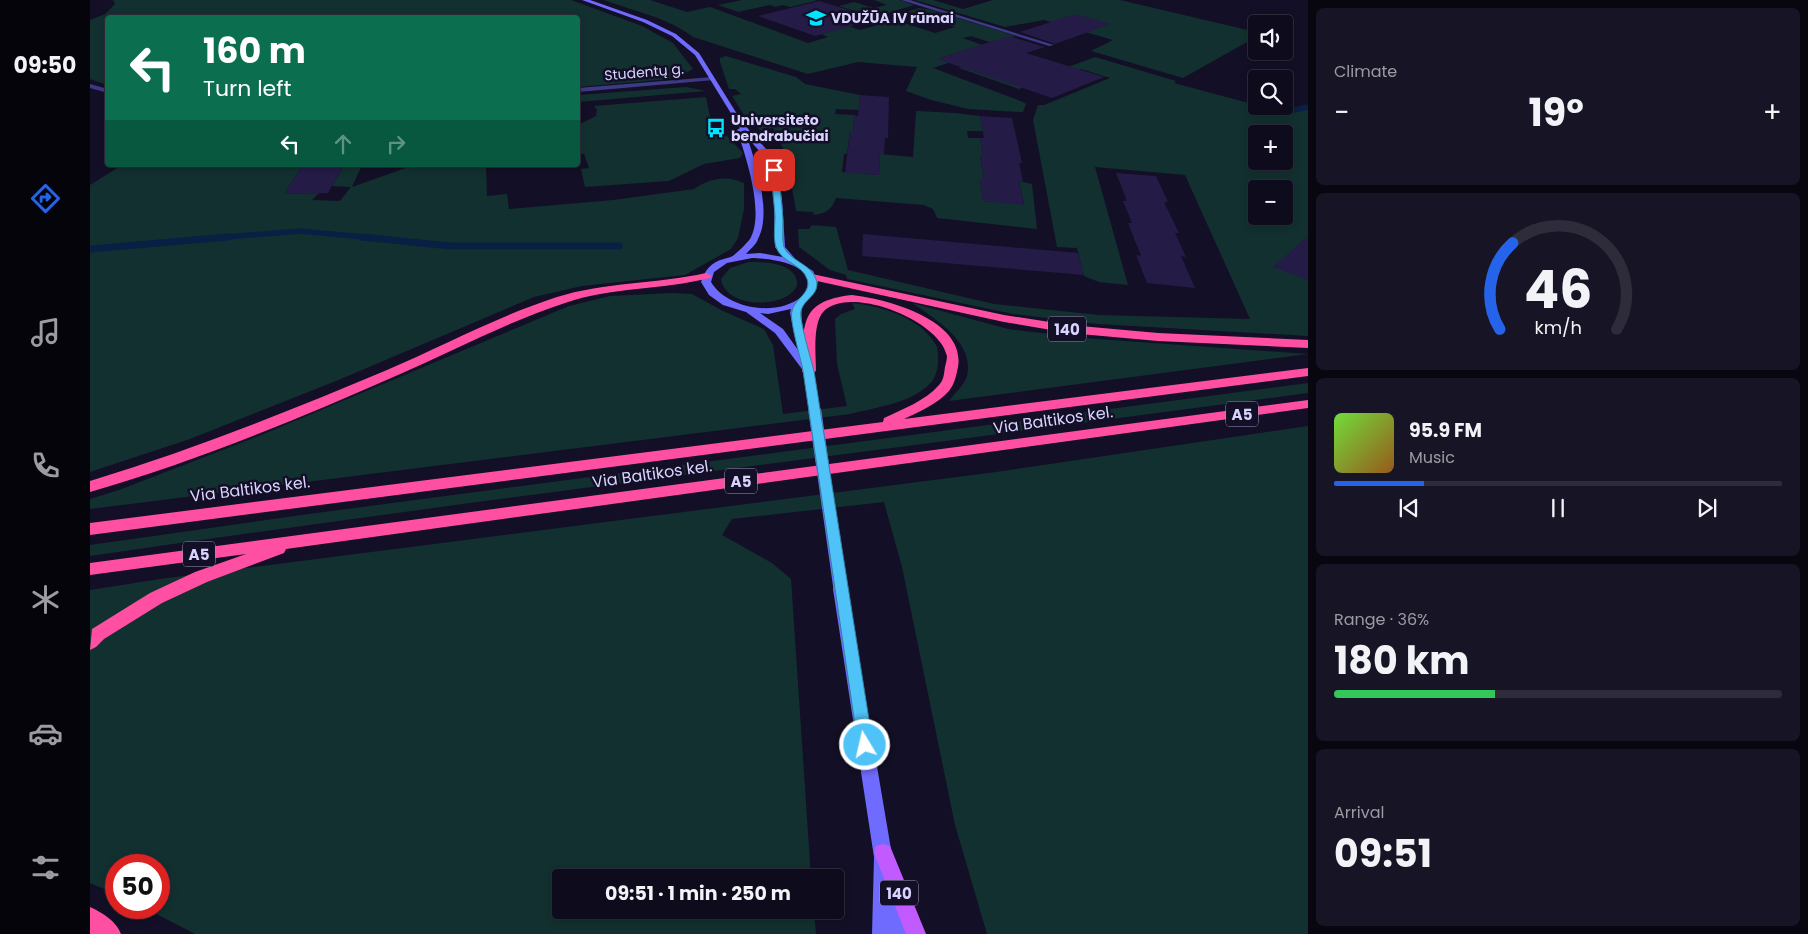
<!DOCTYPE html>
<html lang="en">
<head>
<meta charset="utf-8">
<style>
	:root { --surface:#0e0b1c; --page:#171425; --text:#f1f3f6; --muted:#9b9ba3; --line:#2e2b3b; --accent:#2563eb }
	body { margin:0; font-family:Poppins,sans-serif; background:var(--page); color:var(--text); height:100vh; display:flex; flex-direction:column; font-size:19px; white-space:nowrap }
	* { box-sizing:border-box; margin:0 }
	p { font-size:16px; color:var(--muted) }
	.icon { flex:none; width:28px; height:28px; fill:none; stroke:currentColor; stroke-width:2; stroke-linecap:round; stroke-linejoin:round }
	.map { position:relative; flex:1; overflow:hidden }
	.panel { display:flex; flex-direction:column; gap:8px; padding:8px; background:#08060f; width:500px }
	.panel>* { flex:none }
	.banner { position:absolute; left:15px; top:15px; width:475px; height:152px; border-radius:5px; box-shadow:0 2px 8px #0003,0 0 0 1px var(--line); background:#0b6e4f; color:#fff; overflow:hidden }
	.buttons { position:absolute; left:1158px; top:15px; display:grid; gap:10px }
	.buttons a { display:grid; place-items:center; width:45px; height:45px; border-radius:5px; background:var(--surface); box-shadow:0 2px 8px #0003,0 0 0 1px var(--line); font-size:25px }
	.speed { position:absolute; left:15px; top:854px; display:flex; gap:10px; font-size:25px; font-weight:700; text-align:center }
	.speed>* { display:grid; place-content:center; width:65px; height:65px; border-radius:50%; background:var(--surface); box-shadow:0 2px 8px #0003,0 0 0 1px var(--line); line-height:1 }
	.speed .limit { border:8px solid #d22; background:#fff; color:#111 }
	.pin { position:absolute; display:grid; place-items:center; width:42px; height:42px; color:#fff; margin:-21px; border-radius:10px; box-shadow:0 2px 8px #0006 }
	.me { position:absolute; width:55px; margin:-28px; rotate:351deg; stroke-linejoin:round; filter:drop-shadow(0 0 4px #0008) }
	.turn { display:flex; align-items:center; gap:18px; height:105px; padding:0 15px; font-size:22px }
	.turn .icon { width:65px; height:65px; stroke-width:2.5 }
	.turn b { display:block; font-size:35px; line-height:42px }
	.lanes { display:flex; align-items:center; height:48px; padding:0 15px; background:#0003; justify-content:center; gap:25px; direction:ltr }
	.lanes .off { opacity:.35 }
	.big { font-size:38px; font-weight:700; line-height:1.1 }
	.panel .widget { flex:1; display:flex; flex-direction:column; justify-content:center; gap:8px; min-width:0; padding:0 18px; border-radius:8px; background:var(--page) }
	.panel .dial { align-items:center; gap:0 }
	.dial svg { height:130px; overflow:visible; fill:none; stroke:var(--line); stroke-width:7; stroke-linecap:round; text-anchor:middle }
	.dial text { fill:var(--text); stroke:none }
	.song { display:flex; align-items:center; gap:15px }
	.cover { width:60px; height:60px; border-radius:8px; background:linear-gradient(135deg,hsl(100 70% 55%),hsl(30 70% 35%)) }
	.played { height:5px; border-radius:2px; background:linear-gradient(90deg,var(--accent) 20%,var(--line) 20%) }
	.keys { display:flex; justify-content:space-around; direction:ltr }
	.heat { display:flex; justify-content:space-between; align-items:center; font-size:28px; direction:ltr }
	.charge { height:8px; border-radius:4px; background:linear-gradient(90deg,#34c759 36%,var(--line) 0) }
	.trip { position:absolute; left:462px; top:869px; width:292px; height:50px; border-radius:5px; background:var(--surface); box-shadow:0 2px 8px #0003,0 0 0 1px var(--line); font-weight:700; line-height:50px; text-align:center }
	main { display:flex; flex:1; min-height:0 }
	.tab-bar { display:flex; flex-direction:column; width:90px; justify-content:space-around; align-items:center; background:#06040b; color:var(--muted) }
	.tab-bar .icon { width:35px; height:35px }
	.tab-bar .current { color:var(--accent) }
	.tab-bar b { font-size:22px; color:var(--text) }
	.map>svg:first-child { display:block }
	.green { fill:#12302f; fill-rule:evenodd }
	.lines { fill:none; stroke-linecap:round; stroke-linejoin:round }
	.stream-far1 { stroke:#0a1f44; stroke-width:5.5 }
	.stream { stroke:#0a1f44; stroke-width:7 }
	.building { fill:#241b47 }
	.street { fill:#3d3a85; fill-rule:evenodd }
	.secondary { fill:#6f6bff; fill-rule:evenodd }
	.primary { fill:#c25bff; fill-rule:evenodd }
	.highway { fill:#ff4fa3; fill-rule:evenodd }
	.secondary-bridge-far1 { stroke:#6f6bff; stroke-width:10 }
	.secondary-bridge { stroke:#6f6bff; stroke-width:13 }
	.route { fill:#4fc3f7; stroke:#337fa1 }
	.labels { text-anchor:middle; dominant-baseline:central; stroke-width:5; stroke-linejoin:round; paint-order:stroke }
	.far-poi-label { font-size:14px; font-weight:bold; fill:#d9d4ff; stroke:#130f26; text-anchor:start }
	.far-street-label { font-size:14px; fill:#d9d4ff; stroke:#130f26 }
	.shield { fill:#130f26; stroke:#9e99be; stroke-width:1 }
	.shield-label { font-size:15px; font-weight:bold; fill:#d9d4ff }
	.street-label { font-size:16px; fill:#d9d4ff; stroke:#130f26 }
</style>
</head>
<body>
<main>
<nav class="tab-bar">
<b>09:50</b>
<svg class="icon current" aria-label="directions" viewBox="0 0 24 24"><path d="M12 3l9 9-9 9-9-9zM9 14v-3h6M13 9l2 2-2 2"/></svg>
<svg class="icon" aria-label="music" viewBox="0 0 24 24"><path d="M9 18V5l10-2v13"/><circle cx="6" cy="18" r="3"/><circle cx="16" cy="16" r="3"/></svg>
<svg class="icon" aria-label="phone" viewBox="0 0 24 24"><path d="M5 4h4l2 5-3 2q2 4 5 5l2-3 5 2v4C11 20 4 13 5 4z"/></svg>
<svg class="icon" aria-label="climate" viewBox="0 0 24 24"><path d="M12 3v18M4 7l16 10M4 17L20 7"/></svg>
<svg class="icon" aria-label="car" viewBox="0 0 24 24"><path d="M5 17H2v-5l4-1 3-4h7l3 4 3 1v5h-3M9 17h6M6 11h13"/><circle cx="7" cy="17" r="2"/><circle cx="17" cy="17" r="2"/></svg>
<svg class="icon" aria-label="filters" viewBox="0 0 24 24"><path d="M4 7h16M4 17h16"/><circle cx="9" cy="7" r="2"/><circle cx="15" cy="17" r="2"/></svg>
</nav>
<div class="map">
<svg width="1218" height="934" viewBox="0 0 1218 934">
	<rect width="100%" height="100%" fill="#130f26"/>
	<path class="green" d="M23,0h458l71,26 31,17 20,26 -11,6 -13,4 -91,8v-69h-470l-1,67 -17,-6v-59l15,-6 10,-10z
		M514,0h46l37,12 23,-5 98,36 20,-6 -7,-3 28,-8 11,4 35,-10 40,13 20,-6 -38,-12 -7,1 -6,-2 1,-2 14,-4 12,2 85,26 -27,6 -18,-6 -8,2 19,7 -42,13 11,4 -18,6 90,34 3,2 -3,8h-4l-51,-3 -37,-9 -25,-9 11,-24 -59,-5 -50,12 -115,-37c-24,-19 -60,-26 -89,-37z
		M652,0h73l1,1 -26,6 -7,-2 -8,2 -5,-2 -32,7 -20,-7z
		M784,0h26l14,5 -32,10 5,3 -8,1 -40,-13 15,-4 20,6 13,-3z
		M825,0h18l30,9 30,-9h127l136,32v5l-73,41 -92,-27 22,-11 -69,-20 -39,7z
		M924,50l54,17 27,-10 81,24 -2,2 108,29 26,-5v229l-211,-12 -84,-10 -166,-35 -1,-4 -16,-5 -31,-23 -1,-18h11l3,-4 24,2 12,43 146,34 105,11 151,4 -65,-144 -90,-8 33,118 -29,-3 -15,-6 -7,-28 -20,-1 -24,-127 5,-15h6l66,-27 -29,-9 -8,4 -6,-2 -48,18 -60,-21zM1166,134h28v27h-28zM1166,189h28v27h-28z
		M636,56l70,21 9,7 55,11 -1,15 -23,-1 -1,5 19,1 -1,16h-3l-3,23h-3l-2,18 37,3 1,-21 33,3 3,-45 1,-1 38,2 25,3 3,15h-16l1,7h12l3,17 -3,1 4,24h-4l3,21 41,3 -5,-23 13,3 5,45 -100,-11 -4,-9 -9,-4 -88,-7c-5,12 -9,15 -22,17l-1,-3 -17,-1 -10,-57 -13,-26 -13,2 -16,-15 -12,-19 9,-2 -6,-5h-6l-9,-27v-4z
		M596,87l20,4 -128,11v-7z
		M616,97l4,20 -5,1 12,18 9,-1 17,18 -3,5 -36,6 -35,17 -84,6 -4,-18 8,-1 -5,-14h-6v-29l18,-9 1,-6 -3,-4z
		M32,165h75l-2,3 108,-3 -19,29 35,-1 -7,7 28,1 11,-14 -19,-1 12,-21h18l-10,22 62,-22h72l1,31 20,-2 2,15 104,-9 81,-11c16,-11 32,-14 50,-6v26l-6,29 -7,11 -46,26 -103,11 -48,11 -198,84 -146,58 -100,33v-287z
		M659,262c14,0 44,0 48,19 1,5 -2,9 -7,13 -17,14 -65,12 -69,-15l9,-11z
		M582,293l20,1 31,17 41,18 9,16 10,69 64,-8 -10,-42 -2,-45 6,-5 14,-5 -3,-6c29,3 71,15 85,44 1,5 1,10 1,15 0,10 -4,20 -13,26 -19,16 -52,20 -75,26l-760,95v-10l29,-9 147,-57 303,-127 41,-10z
		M822,303l96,26 76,9 224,16 -359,47c5,-7 16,-17 18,-25 8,-34 -32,-57 -55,-73z
		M1218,383v10c-406,55 -813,104 -1218,163v-11l211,-30z
		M1218,426v508h-321l-32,-109 -53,-258 -18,-65 -152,17 -10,16 50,28 19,16 20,298 -250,1v32h253l2,24h-621l-50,-26h14v-43h-43v29l-26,-11v-293l70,-11 836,-107z"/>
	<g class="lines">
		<path class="stream-far1" d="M1204,110l14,-3
			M123,238l87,-7 74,7"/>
		<path class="stream" d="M272,237l88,9h169
			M0,249l138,-12"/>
	</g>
	<path class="building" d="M729,1l47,14 -3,1 11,4 -59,16 -57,-20z
		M985,14l36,10 -56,20 -35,-12z
		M919,36l36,11 -19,6 78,24 -52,21 -115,-39z
		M770,95l29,2 -1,41h-3l-1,16h-4l-1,21 -34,-2 5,-42h3l1,-16 4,1z
		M890,116l32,2 10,45h-3l4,18h-4l5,24 -41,-4 -3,-21h4l-4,-25h3l-3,-17h4z
		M213,165h41l-16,28 -44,1z
		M1026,173l40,3 12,26h-4l15,31h-4l11,24 -5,-1 14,32 -48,-5 -11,-28 5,1 -13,-33h4l-9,-22h4z
		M773,234l215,19 6,22 -222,-19z
		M1218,236v44l-35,-13z"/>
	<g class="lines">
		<path class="street" d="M811,0h9l144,45 -5,1z
			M622,77l3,2 -1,1 -136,12v-4z
			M0,84l18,5v4l-18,-5z"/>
		<path class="secondary" d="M492,0h8l57,20 29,14 23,19 43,69 25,28 11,20 4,29 3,48 12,14 16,10 5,10c-3,14 -7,13 -14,23 -8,10 5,47 8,59l-2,2 5,6 -2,2h-8l-30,-40 -29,-21 -23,-7 -14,-10 -8,-13c4,-12 10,-20 23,-23 3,-1 8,-2 10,-4 5,-4 12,-11 16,-16 15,-26 -4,-82 -13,-109l3,-2 -45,-73 -23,-19 -29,-14zM657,137l14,16 9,17 4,29 1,48 8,10 -23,-4 -14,1c4,-5 10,-9 12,-15 14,-26 -2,-76 -11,-102zM662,258c14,0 57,5 56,25 -1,6 -3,10 -7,14 -24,20 -74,12 -90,-15l3,-10 13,-9zM701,309l-1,4 8,37 -15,-21 -23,-16 8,1z
			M750,583l5,2 2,4 46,272 -1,15 5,2 2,7 11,49h-38l2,-77 -41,-268 2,-4z"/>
		<path class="primary" d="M793,844l7,2 36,88h-20l-32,-81 2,-7z"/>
		<path class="highway" d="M616,273l6,3 -2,2c-48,12 -99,9 -145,25 -58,19 -112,48 -167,72 -100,44 -203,87 -308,117v-11c101,-31 200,-70 297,-111 56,-24 111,-54 170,-73 48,-15 100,-13 149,-24z
			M722,274l192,41 65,10 89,8 150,7v8l-150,-7 -89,-8 -65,-11 -196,-43 -2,-2z
			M762,295c35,4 114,25 106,72 -2,9 -3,16 -9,24 -12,13 -30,21 -45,28l404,-51v8l-1218,159v-12l793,-101 1,-4c19,-9 41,-17 55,-33 5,-5 5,-12 6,-18 1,-4 2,-8 2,-11 -7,-36 -97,-71 -123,-45 -12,12 -8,45 -8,60l-7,4 -5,-1 -2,-3c2,-46 -4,-70 50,-76z
			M1218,400v8l-1022,141 -2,4 -77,29 -45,21 -58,36 -8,8 -6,3 2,-21 58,-36 45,-21 51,-18 -156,21v-12z
			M0,907c13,6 26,14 31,27h-31z"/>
		<path class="secondary-bridge-far1" d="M719,371l6,42"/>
		<path class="secondary-bridge" d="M725,412l25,177"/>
	</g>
	<path class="route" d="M684,168l3,2c3,17 5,33 6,50 0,8 -1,20 1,27 6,14 27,17 32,32 5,16 -12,19 -15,32 -2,9 10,48 13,60l59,374 -2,5 -6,2 -5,-2 -2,-5 -55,-374c-2,-12 -14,-51 -11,-60 3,-13 20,-18 15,-32 -4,-14 -26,-17 -31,-32 -3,-9 -1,-22 -1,-31 -1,-15 -3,-30 -5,-46z"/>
	<defs>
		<symbol id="university-bare" viewBox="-9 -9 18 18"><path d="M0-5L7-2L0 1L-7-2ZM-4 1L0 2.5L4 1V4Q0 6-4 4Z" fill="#00e5ff" stroke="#130f26" stroke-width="2.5" paint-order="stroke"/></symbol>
		<symbol id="bus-bare" viewBox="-9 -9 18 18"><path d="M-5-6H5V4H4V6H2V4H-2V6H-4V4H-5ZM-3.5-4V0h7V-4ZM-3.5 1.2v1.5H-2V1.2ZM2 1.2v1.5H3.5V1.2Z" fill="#00e5ff" stroke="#130f26" stroke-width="2.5" paint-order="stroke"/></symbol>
	</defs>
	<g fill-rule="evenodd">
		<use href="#university-bare" x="712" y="4" width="28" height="28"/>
		<use href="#bus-bare" x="612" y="114" width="28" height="28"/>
	</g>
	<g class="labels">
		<g class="far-poi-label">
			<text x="741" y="18">VDUŽŪA IV rūmai</text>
			<text x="641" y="120">Universiteto<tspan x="641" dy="16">bendrabučiai</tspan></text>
		</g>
		<g class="far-street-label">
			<text transform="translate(554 72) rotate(-5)">Studentų g.</text>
		</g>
		<g class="shield">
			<rect x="958" y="316.5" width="38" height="25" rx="4"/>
			<rect x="1136" y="401.5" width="32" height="25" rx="4"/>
			<rect x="635" y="468.5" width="32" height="25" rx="4"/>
			<rect x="93" y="541.5" width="32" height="25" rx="4"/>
			<rect x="790" y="880.5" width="38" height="25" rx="4"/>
		</g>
		<g class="shield-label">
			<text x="977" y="329">140</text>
			<text x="1152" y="414">A5</text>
			<text x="651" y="481">A5</text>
			<text x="109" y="554">A5</text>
			<text x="809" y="893">140</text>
		</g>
		<g class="street-label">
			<text transform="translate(963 420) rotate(-8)">Via Baltikos kel.</text>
			<text transform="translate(562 474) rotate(-8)">Via Baltikos kel.</text>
			<text transform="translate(160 489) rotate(-7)">Via Baltikos kel.</text>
		</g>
	</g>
</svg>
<div class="buttons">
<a><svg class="icon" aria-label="sound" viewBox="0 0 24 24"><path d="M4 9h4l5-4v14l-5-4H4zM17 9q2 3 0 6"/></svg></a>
<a><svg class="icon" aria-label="search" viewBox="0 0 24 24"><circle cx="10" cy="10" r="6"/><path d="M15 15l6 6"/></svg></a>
<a>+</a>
<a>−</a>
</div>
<div class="speed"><div class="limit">50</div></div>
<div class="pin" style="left:684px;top:170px;background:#d93025"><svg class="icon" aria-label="arrive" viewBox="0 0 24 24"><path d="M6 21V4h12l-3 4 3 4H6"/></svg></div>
<svg class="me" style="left:775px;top:745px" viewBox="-20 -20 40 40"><circle r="17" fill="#4fc3f7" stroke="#fff" stroke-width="3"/><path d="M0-11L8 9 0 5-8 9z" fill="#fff"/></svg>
<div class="trip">09:51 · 1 min · 250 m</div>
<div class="banner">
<div class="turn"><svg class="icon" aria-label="left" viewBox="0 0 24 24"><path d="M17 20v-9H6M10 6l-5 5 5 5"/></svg><div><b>160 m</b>Turn left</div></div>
<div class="lanes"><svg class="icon" aria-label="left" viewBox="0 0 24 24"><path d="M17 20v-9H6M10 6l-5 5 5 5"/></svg><svg class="icon off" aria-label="ahead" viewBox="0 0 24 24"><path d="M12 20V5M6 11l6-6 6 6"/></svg><svg class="icon off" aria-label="right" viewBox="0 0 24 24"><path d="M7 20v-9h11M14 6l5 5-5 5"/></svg></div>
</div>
</div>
<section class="panel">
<div class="widget"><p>Climate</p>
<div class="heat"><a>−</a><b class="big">19°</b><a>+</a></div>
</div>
<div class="widget dial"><svg viewBox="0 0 100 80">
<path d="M14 69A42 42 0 1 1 86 69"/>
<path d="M14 69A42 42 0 0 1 22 16" stroke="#2563eb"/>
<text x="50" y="56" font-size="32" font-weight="700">46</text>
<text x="50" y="72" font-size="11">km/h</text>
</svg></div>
<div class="widget">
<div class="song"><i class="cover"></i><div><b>95.9 FM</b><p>Music</p></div></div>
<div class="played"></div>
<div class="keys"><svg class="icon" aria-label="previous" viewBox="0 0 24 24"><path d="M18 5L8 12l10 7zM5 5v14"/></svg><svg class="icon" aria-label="pause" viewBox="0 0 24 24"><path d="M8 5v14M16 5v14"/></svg><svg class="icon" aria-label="next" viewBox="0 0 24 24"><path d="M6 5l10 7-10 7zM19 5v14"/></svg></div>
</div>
<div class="widget"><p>Range · 36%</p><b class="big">180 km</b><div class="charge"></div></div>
<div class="widget"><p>Arrival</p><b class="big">09:51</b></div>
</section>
</main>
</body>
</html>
